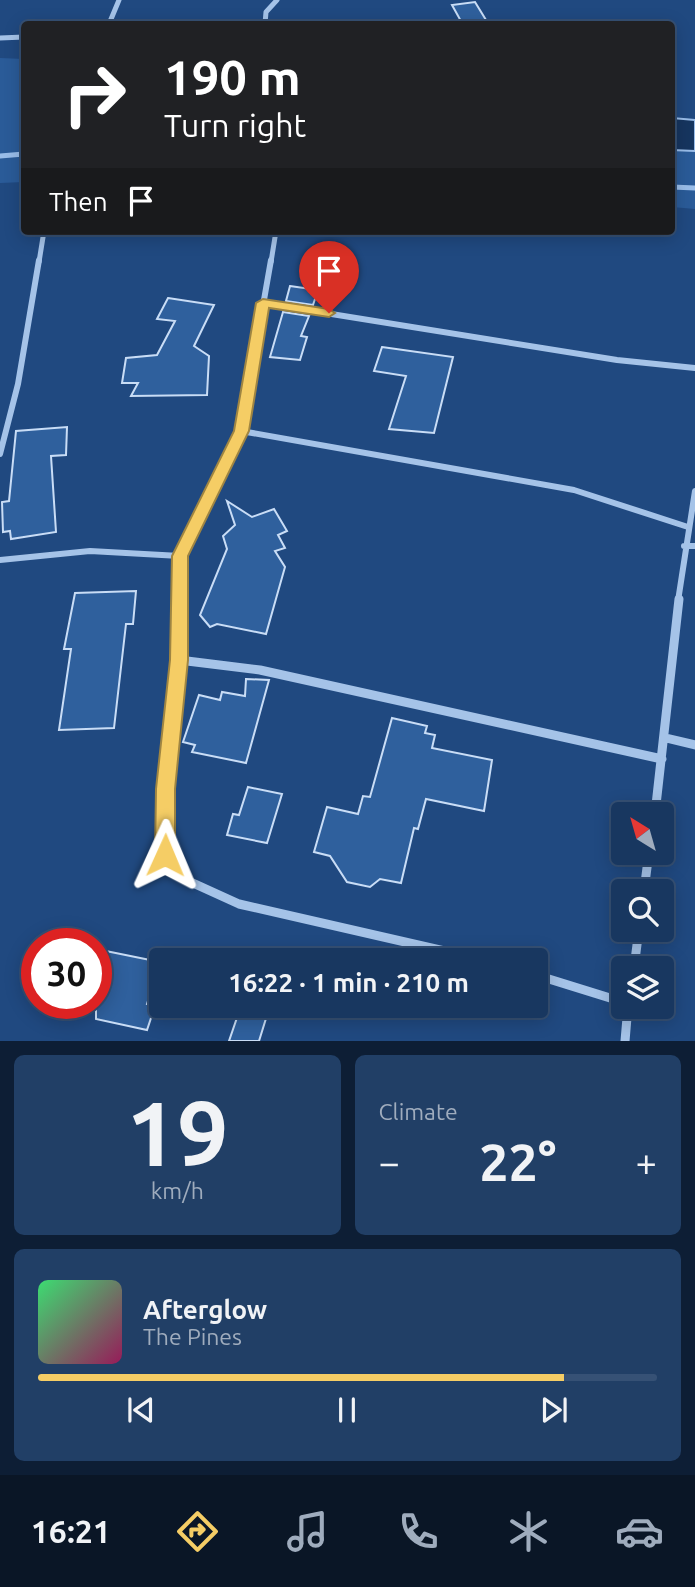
<!DOCTYPE html>
<html lang="en">
<head>
<meta charset="utf-8">
<style>
	:root { --surface:#183760; --page:#213f66; --text:#f1f3f6; --muted:#9facbd; --line:#365175; --accent:#f5cd65 }
	body { margin:0; font-family:Ubuntu,sans-serif; background:var(--page); color:var(--text); height:100vh; display:flex; flex-direction:column; font-size:26px; white-space:nowrap }
	* { box-sizing:border-box; margin:0 }
	p { font-size:23px; color:var(--muted) }
	.icon { flex:none; width:38px; height:38px; fill:none; stroke:currentColor; stroke-width:2; stroke-linecap:round; stroke-linejoin:round }
	.map { position:relative; height:1041px; overflow:hidden }
	.sheet { display:flex; flex-direction:column; gap:14px; padding:14px; background:#0d1e35; flex:1 }
	.sheet>* { flex:none }
	.top-card { position:absolute; left:21px; top:21px; width:654px; height:214px; border-radius:7px; box-shadow:0 4px 18px #0003,0 0 0 2px var(--line); background:#202124; color:#fff; overflow:hidden }
	.needle { width:46px; rotate:323deg }
	.buttons { position:absolute; left:611px; top:802px; display:grid; gap:14px }
	.buttons a { display:grid; place-items:center; width:63px; height:63px; border-radius:7px; background:var(--surface); box-shadow:0 4px 18px #0003,0 0 0 2px var(--line); font-size:35px }
	.speed { position:absolute; left:21px; top:928px; display:flex; gap:14px; font-size:35px; font-weight:700; text-align:center }
	.speed>* { display:grid; place-content:center; width:91px; height:91px; border-radius:50%; background:var(--surface); box-shadow:0 4px 18px #0003,0 0 0 2px var(--line); line-height:1 }
	.speed .limit { border:10px solid #d22; background:#fff; color:#111 }
	.pin { position:absolute; display:grid; place-items:center; width:60px; height:60px; color:#fff; margin:-72px -30px; border-radius:50% 50% 50% 0; rotate:-45deg; box-shadow:0 0 7px #0007 }
	.pin .icon { rotate:45deg }
	.me { position:absolute; width:77px; margin:-38px; rotate:1deg; stroke-linejoin:round; filter:drop-shadow(0 0 5px #0008) }
	.turn { display:flex; align-items:center; gap:24px; height:147px; padding:0 28px; font-size:32px }
	.turn .icon { width:91px; height:91px; stroke-width:2.5 }
	.turn b { display:block; font-size:49px; line-height:60px }
	.then { display:flex; align-items:center; height:66px; padding:0 28px; background:#0003; gap:14px; font-size:26px }
	.big { font-size:52px; font-weight:700; line-height:1.1 }
	.sheet .card { flex:1; display:flex; flex-direction:column; justify-content:center; gap:10px; min-width:0; padding:0 24px; border-radius:10px; background:var(--page) }
	.sheet .dial { align-items:center; gap:0 }
	.dial b { font-size:91px; line-height:1 }
	.song { display:flex; align-items:center; gap:21px }
	.cover { width:84px; height:84px; border-radius:10px; background:linear-gradient(135deg,hsl(140 70% 55%),hsl(330 70% 35%)) }
	.played { height:7px; border-radius:4px; background:linear-gradient(90deg,var(--accent) 85%,var(--line) 85%) }
	.keys { display:flex; justify-content:space-around; direction:ltr }
	.heat { display:flex; justify-content:space-between; align-items:center; font-size:38px; direction:ltr }
	.sheet .tiles { flex:1; display:grid; gap:14px; grid-template-columns:1fr 1fr }
	.card:last-child { grid-column:span 2 }
	.trip { position:absolute; left:149px; top:948px; width:399px; height:70px; border-radius:7px; background:var(--surface); box-shadow:0 4px 18px #0003,0 0 0 2px var(--line); font-weight:700; line-height:70px; text-align:center }
	.dock { display:flex; height:112px; justify-content:space-around; align-items:center; background:#0a1626; color:var(--muted) }
	.dock .icon { width:49px; height:49px }
	.dock .selected { color:var(--accent) }
	.dock b { font-size:32px; color:var(--text) }
	.map>svg:first-child { display:block }
	.green { fill:#2a5b98 }
	.water { fill:#16355f; stroke:#99bde9; stroke-width:2 }
	.lines { fill:none; stroke-linecap:round; stroke-linejoin:round }
	.stream { stroke:#99bde9; stroke-width:5 }
	.building { fill:#2f609d; stroke:#c9ddf6; stroke-width:2 }
	.minor-far2 { stroke:#a5c3e8; stroke-width:5 }
	.minor-far1 { stroke:#a5c3e8; stroke-width:6 }
	.minor { stroke:#a5c3e8; stroke-width:9 }
	.route { fill:#f5cd65; stroke:#9f8542; stroke-width:2 }
</style>
</head>
<body>
<div class="map">
<svg width="695" height="1041" viewBox="0 0 695 1041">
	<rect width="100%" height="100%" fill="#204980"/>
	<path class="green" d="M0,58l24,1v123l-24,1z
		M672,150l23,1v58l-23,-2z"/>
	<path class="water" d="M672,118l23,2v31l-23,-1z"/>
	<g class="lines">
		<path class="stream" d="M0,156l24,-2
			M672,187l23,1"/>
	</g>
	<path class="building" d="M475,2l11,18 -24,3 -10,-18z
		M290,286l28,4 -5,15 -27,-4z
		M168,298l46,7 -20,41 15,10 -2,39 -76,1 7,-13h-16l4,-25 31,-3 18,-34 -18,-2z
		M283,312l26,4 -8,20 6,1 -7,23 -30,-3z
		M382,347l71,10 -19,76 -45,-4 17,-53 -32,-5z
		M67,427l-1,28 -15,1 5,76 -45,7 -1,-8 -7,1 -1,-30 7,-1 7,-70z
		M227,501l25,16 22,-8 13,22 -9,4 7,13 -10,3 10,16 -19,67 -49,-10 -7,3 -10,-12 27,-66 -4,-13 12,-11z
		M136,591l-3,33h-7l-12,104 -55,2 12,-81h-7l11,-56z
		M246,679l23,1 -23,83 -54,-11 3,-7 -12,-3 16,-47 21,5 2,-8 23,4z
		M392,718l35,8 -2,7 10,2 -3,13 60,12 -8,51 -58,-12 -8,30 -4,-1 -13,55 -21,-4 -10,8 -23,-5 -17,-26 -16,-4 13,-45 31,7 5,-18 7,1z
		M248,787l34,7 -15,49 -40,-8 6,-21 6,1z
		M96,949l64,13 -13,42 8,2 -8,24 -51,-11z
		M241,1006l27,6 -9,29h-30z"/>
	<g class="lines">
		<path class="minor-far2" d="M109,24l10,-24
			M265,24l1,-12 11,-12
			M0,38l24,-1
			M39,262l5,-31
			M271,262l5,-31"/>
		<path class="minor-far1" d="M263,303l354,57 78,8
			M241,431l333,59 114,37
			M0,454l18,-70 21,-124
			M684,546h11
			M0,560l90,-9 90,5
			M180,601v-45l61,-125 30,-171
			M678,601l17,-110"/>
		<path class="minor" d="M180,599l-1,61 -13,129 -1,66 19,24 55,25 249,57
			M179,660l81,10 402,89
			M666,738l29,7
			M655,814l24,-215
			M644,891l5,-39
			M634,968l5,-39
			M536,975l87,27
			M625,1041l3,-35"/>
	</g>
	<path class="route" d="M263,299l66,10 6,4 -6,4 -60,-9 -20,123 -61,125v104l-13,129v66l-3,6 -7,3 -7,-3 -3,-6 1,-66 14,-129 2,-104 62,-125 22,-128z"/>
</svg>
<div class="buttons">
<a><svg class="needle" viewBox="-14 -14 28 28"><path d="M0-13l5 13h-10z" fill="#e53935"/><path d="M0 13l5-13h-10z" fill="#9facbd"/></svg></a>
<a><svg class="icon" aria-label="search" viewBox="0 0 24 24"><circle cx="10" cy="10" r="6"/><path d="M15 15l6 6"/></svg></a>
<a><svg class="icon" aria-label="layers" viewBox="0 0 24 24"><path d="M12 4l9 5-9 5-9-5zM3 14l9 5 9-5"/></svg></a>
</div>
<div class="speed"><div class="limit">30</div></div>
<div class="pin" style="left:329px;top:313px;background:#d93025"><svg class="icon" aria-label="arrive" viewBox="0 0 24 24"><path d="M6 21V4h12l-3 4 3 4H6"/></svg></div>
<svg class="me" style="left:165px;top:855px" viewBox="-20 -20 40 40"><path d="M0-17L14 15 0 8-14 15z" fill="#f5cd65" stroke="#fff" stroke-width="4"/></svg>
<div class="trip">16:22 · 1 min · 210 m</div>
<div class="top-card">
<div class="turn"><svg class="icon" aria-label="right" viewBox="0 0 24 24"><path d="M7 20v-9h11M14 6l5 5-5 5"/></svg><div><b>190 m</b>Turn right</div></div>
<div class="then">Then<svg class="icon" aria-label="arrive" viewBox="0 0 24 24"><path d="M6 21V4h12l-3 4 3 4H6"/></svg></div>
</div>
</div>
<section class="sheet">
<div class="tiles">
<div class="card dial"><b>19</b><p>km/h</p></div>
<div class="card"><p>Climate</p>
<div class="heat"><a>−</a><b class="big">22°</b><a>+</a></div>
</div>
<div class="card">
<div class="song"><i class="cover"></i><div><b>Afterglow</b><p>The Pines</p></div></div>
<div class="played"></div>
<div class="keys"><svg class="icon" aria-label="previous" viewBox="0 0 24 24"><path d="M18 5L8 12l10 7zM5 5v14"/></svg><svg class="icon" aria-label="pause" viewBox="0 0 24 24"><path d="M8 5v14M16 5v14"/></svg><svg class="icon" aria-label="next" viewBox="0 0 24 24"><path d="M6 5l10 7-10 7zM19 5v14"/></svg></div>
</div>
</div>
</section>
<nav class="dock">
<b>16:21</b>
<svg class="icon selected" aria-label="directions" viewBox="0 0 24 24"><path d="M12 3l9 9-9 9-9-9zM9 14v-3h6M13 9l2 2-2 2"/></svg>
<svg class="icon" aria-label="music" viewBox="0 0 24 24"><path d="M9 18V5l10-2v13"/><circle cx="6" cy="18" r="3"/><circle cx="16" cy="16" r="3"/></svg>
<svg class="icon" aria-label="phone" viewBox="0 0 24 24"><path d="M5 4h4l2 5-3 2q2 4 5 5l2-3 5 2v4C11 20 4 13 5 4z"/></svg>
<svg class="icon" aria-label="climate" viewBox="0 0 24 24"><path d="M12 3v18M4 7l16 10M4 17L20 7"/></svg>
<svg class="icon" aria-label="car" viewBox="0 0 24 24"><path d="M5 17H2v-5l4-1 3-4h7l3 4 3 1v5h-3M9 17h6M6 11h13"/><circle cx="7" cy="17" r="2"/><circle cx="17" cy="17" r="2"/></svg>
</nav>
</body>
</html>
